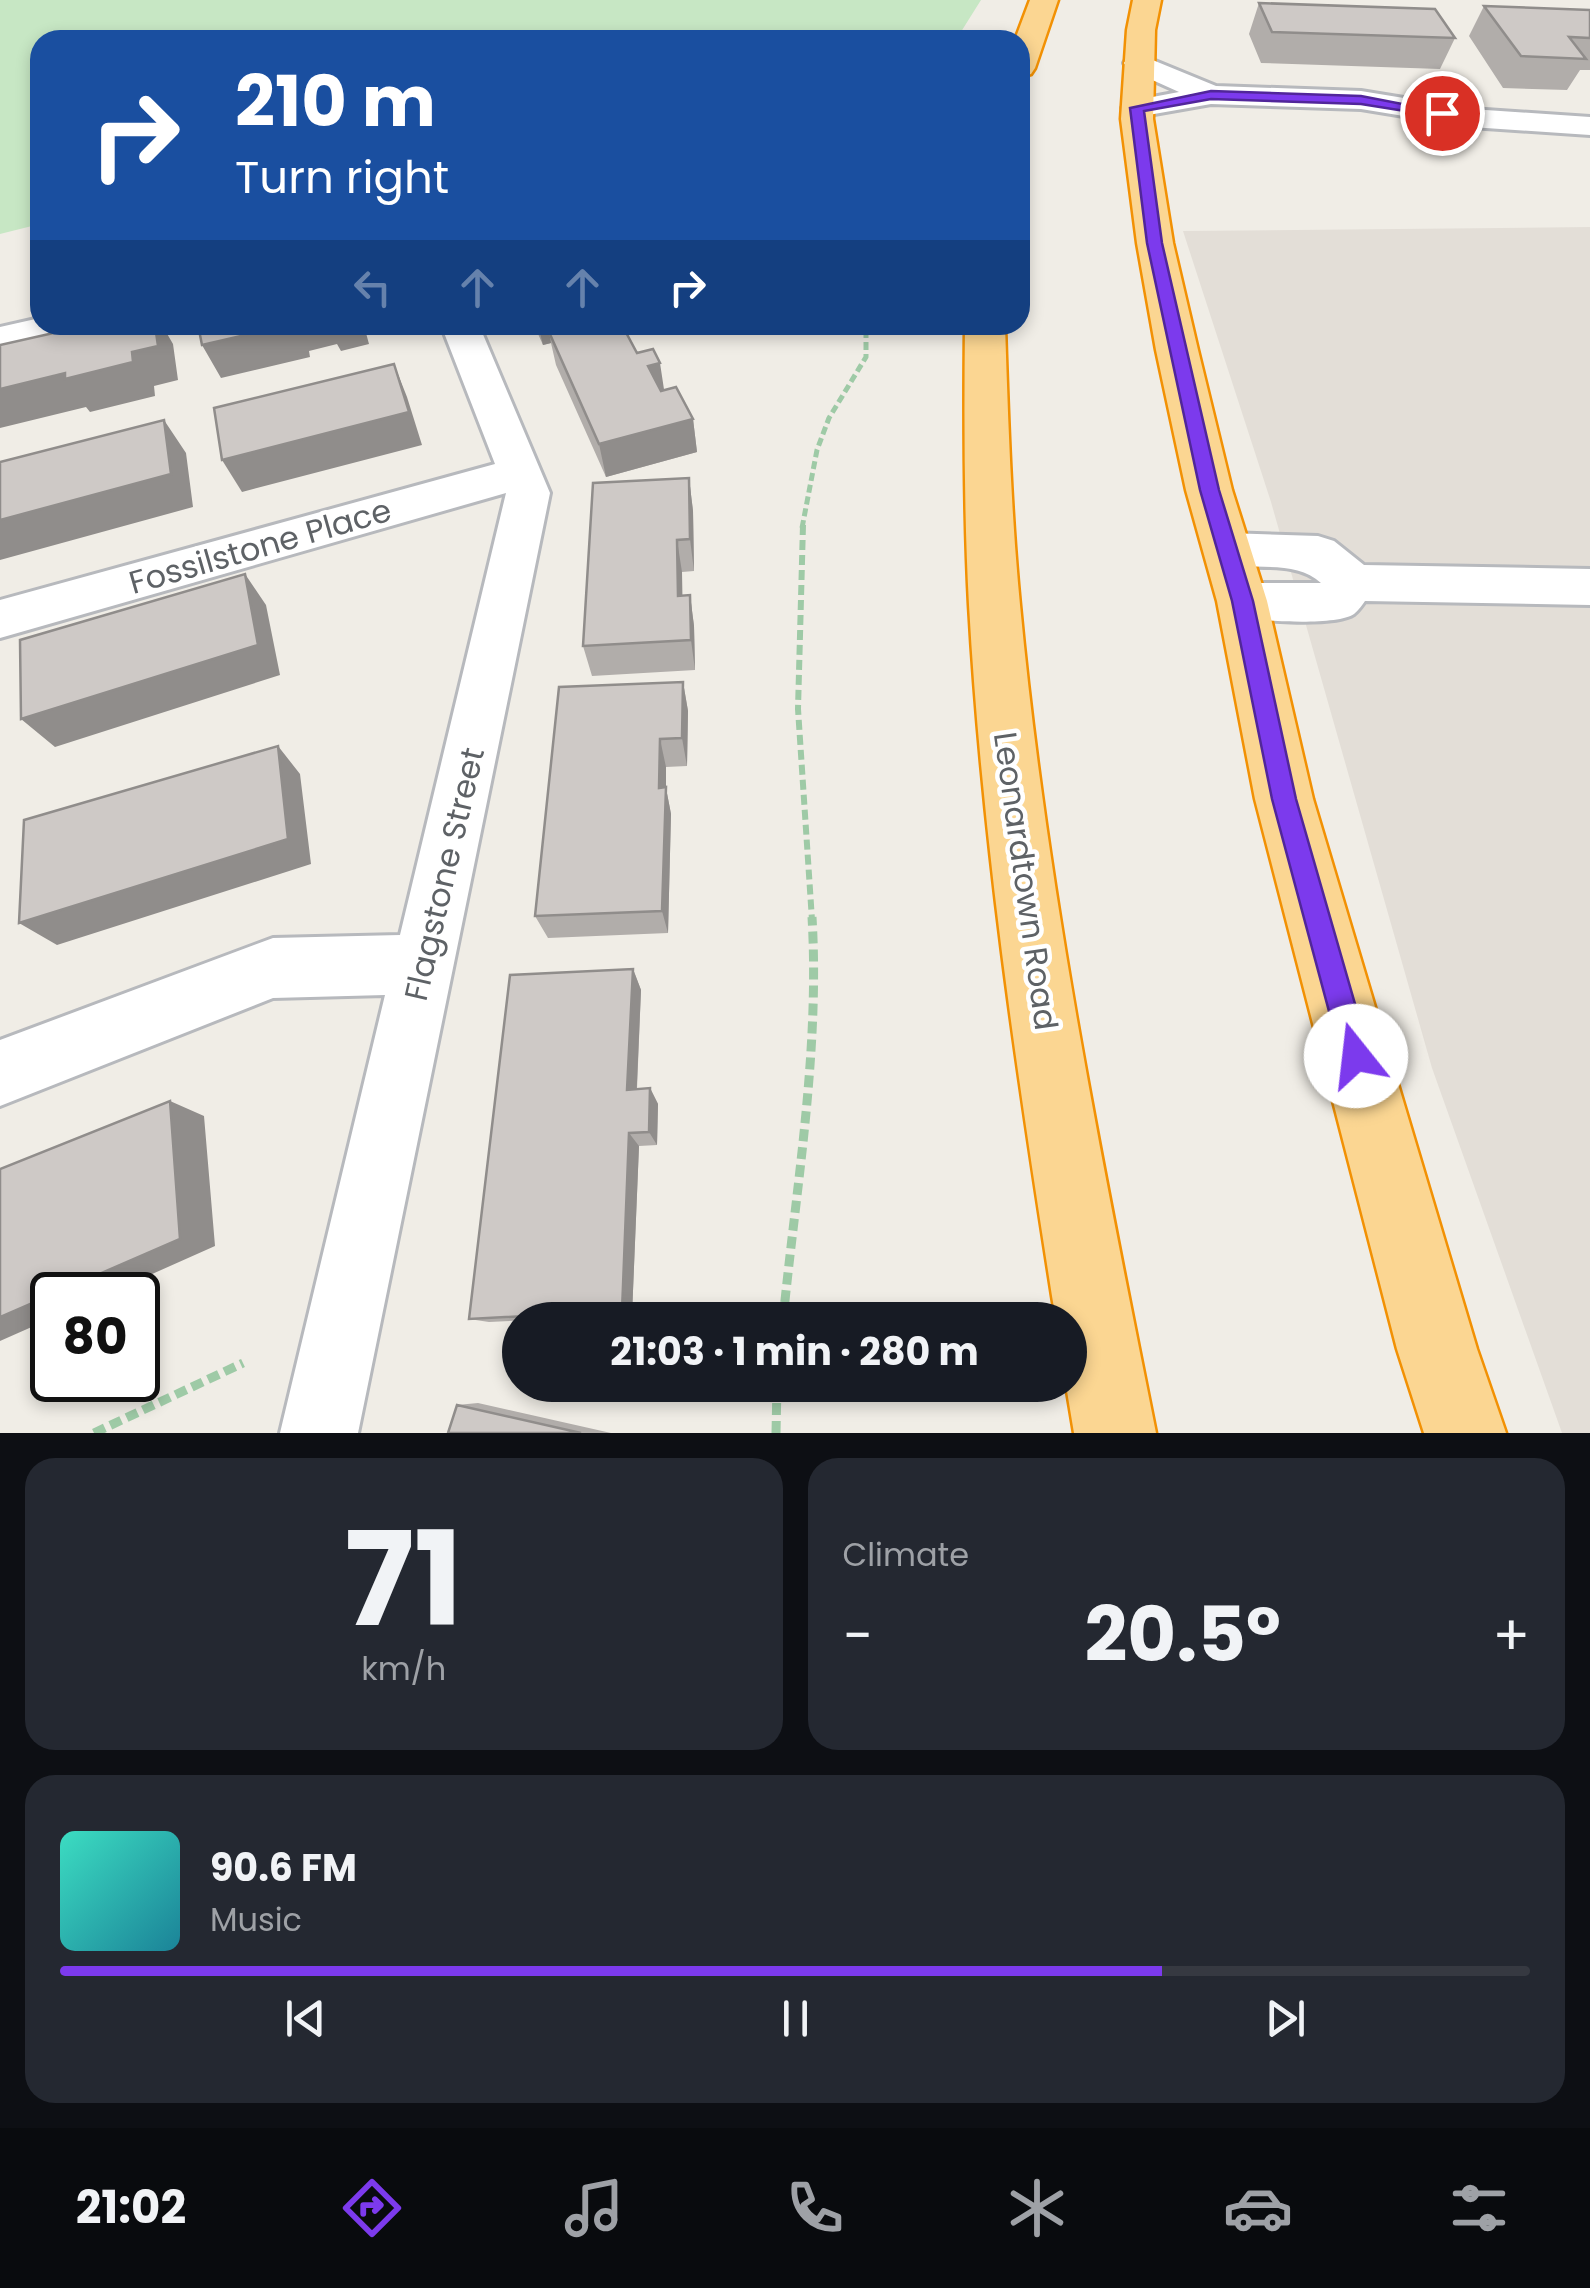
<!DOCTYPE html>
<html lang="en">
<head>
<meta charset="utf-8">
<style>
	:root { --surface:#171b24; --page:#242831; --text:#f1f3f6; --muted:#9ea1a6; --line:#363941; --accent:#7c3aed }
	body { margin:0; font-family:Poppins,sans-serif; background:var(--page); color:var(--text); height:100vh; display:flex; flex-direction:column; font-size:38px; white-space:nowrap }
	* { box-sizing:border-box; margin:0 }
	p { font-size:32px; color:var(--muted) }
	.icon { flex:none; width:55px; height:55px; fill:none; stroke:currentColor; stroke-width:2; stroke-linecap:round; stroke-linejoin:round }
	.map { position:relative; height:1433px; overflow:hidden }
	.sheet { display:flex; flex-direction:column; gap:25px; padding:25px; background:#0d0f14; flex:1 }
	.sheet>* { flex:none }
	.top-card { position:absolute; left:30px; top:30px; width:1000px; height:305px; border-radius:30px; box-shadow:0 5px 15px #0003; background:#1a4fa0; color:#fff; overflow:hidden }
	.speed { position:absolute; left:30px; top:1272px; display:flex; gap:20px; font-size:50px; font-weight:700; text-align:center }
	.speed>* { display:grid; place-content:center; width:130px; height:130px; border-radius:50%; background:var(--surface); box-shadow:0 5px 15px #0003; line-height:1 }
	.speed .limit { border:5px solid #111; border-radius:15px; background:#fff; color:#111 }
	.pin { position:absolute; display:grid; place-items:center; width:85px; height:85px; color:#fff; margin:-42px; border:5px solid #fff; border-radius:50%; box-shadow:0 2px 10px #0007 }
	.me { position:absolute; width:110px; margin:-55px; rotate:344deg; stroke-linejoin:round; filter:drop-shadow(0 0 8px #0008) }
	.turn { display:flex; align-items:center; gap:35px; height:210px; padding:0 40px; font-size:45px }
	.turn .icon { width:130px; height:130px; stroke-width:2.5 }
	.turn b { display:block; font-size:70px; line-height:85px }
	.lanes { display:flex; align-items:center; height:95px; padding:0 40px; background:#0003; justify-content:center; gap:50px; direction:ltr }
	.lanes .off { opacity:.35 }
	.big { font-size:75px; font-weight:700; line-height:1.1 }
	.sheet .widget { flex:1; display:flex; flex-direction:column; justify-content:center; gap:15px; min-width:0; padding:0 35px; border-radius:30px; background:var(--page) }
	.sheet .dial { align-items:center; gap:0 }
	.dial b { font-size:130px; line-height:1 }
	.song { display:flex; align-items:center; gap:30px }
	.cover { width:120px; height:120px; border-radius:15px; background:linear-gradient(135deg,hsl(170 70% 55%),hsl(190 70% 35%)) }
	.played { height:10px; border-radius:5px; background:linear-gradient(90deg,var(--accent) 75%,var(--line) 75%) }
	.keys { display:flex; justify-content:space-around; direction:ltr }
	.heat { display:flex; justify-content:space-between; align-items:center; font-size:55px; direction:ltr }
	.sheet .tiles { flex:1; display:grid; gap:25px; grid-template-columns:1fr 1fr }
	.widget:last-child { grid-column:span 2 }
	.trip { position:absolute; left:502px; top:1302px; width:585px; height:100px; border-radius:50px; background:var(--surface); box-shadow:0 5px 15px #0003; font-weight:700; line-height:100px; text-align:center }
	.tab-bar { display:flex; height:160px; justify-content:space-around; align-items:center; background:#090b0e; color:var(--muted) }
	.tab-bar .icon { width:70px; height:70px }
	.tab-bar .current { color:var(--accent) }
	.tab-bar b { font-size:45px; color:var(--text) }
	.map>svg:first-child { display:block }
	.education { fill:#e3ded7 }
	.green { fill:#c7e7c4 }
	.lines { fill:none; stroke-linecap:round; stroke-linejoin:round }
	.minor-casing { stroke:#b7b9bd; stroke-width:6 }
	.highway-casing { stroke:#f29104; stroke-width:5 }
	.path-far2 { stroke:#9ecaa6; stroke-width:5; stroke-dasharray:8 4; stroke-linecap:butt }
	.path-far1 { stroke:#9ecaa6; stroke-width:6; stroke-dasharray:10 5; stroke-linecap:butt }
	.path { stroke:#9ecaa6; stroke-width:9; stroke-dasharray:12 6; stroke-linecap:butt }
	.minor { fill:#fff; fill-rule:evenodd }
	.highway { fill:#fbd692; fill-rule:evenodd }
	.wall { fill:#b1adaa }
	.shaded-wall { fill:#908d8b }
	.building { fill:#cec9c6; stroke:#908d8b; stroke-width:2.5 }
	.route { fill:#7c3aed; stroke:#51269a; stroke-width:2.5 }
	.labels { text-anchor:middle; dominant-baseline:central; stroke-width:9; stroke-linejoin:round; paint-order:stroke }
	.street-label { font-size:32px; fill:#5e6266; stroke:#fff }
</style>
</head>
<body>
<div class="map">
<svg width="1590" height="1433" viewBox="0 0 1590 1433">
	<rect width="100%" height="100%" fill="#f0ede6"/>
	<path class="education" d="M1590,227v1206h-28l-130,-365 -161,-566 -88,-271z"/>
	<path class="green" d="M0,0h981l-22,35 -24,5h-895v184l-40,10z"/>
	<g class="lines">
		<defs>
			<path id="minor" d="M1138,54l78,32 145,5 110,18 119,8v18l-119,-8 -110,-18 -150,-5 -74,13 -11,-3 -4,-6 4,-6 53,-10 -51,-23 -4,-6 4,-6z
				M40,318v7h41l-5,8 -76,18v-24z
				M441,325h38l71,168 -192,940h-78l105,-438 -112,3 -273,108v-66l273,-102 127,-3 106,-442 -506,145v-38l495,-136z
				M1227,533l91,3 16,5 30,24 226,4v36l-225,-4c-3,4 -6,9 -11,13 -19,13 -107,7 -129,0l-7,-13 7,-13 17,-5h79c-28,-26 -75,-10 -110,-21l-7,-12 7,-12z"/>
			<path id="highway" d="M1030,0h28l-23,68 -4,6 -11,3v-37h-5z
				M1133,0h28l-6,30 -2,89 20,124 25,107 34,140 35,111 46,198 164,550 29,84h-82l-27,-84 -142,-550 -38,-198 -31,-111 -30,-140 -19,-107 -16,-124 6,-89z
				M965,325h40c3,93 6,187 15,280 26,278 81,554 136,828h-82l-8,-48h4v-65h-14l-4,-24c-36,-229 -70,-459 -83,-691 -5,-93 -5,-187 -4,-280z"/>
		</defs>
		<use href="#minor" class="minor-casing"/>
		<use href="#highway" class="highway-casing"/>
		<path class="path-far2" d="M802,528l15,-78 12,-32 37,-61v-32"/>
		<path class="path-far1" d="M803,525l-5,184 14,211"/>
		<path class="path" d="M783,1320c13,-132 37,-269 29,-403
			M94,1433l149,-70
			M776,1433l1,-48"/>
		<use href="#minor" class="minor"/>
		<use href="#highway" class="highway"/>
	</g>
	<path class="wall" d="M1259,3l196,35 -15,31 -179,-6 -12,-29z
		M1484,6l106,4v60h-10l-13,20 -64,-2 -34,-52z
		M534,325h88l15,28 27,37 29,29 4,33 -91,25 -50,-112 -5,-22 -8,2z
		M689,478l4,33 1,60 -12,1v23h8l4,31 1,44 -103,6 -9,-30z
		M683,682l5,29 -1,55 -21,1v21l5,26 -3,119 -120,5 -13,-22z
		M633,969l8,21 -4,99 13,-1 8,16 -1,41 -18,1 -7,169 -143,7 -20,-3z
		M478,1403l133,30h-163l9,-28z"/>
	<path class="shaded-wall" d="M155,325h7l11,19 5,36 -24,6 1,10 -65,16 -4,-5 -86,21v-39l132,-37z
		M288,325h92l1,5 -15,3 3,11 -28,7 -4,-7 -28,7 1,6 -89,21 -19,-33z
		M538,325h75l-64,7 2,11 -8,2z
		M660,363l5,33 -17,-30z
		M394,364l13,33 15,48 -180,47 -20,-32z
		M693,419l4,33 -91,25 -7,-33z
		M164,420l22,33 7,54 -193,53v-40z
		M689,478l4,33 1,60 -4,-32z
		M677,540l5,32 1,55 -5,-31z
		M245,574l21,31 14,70 -225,72 -34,-28z
		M690,595l4,31 1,44 -4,-30z
		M683,682l5,29 -1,55 -5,-28z
		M660,739l6,28v21l5,26 -3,119 -6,-22 -3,-123z
		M278,746l22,28 11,90 -254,81 -38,-22z
		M633,969l8,21 -5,115 -9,-15z
		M650,1088l8,16 -1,41 -8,-13z
		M170,1101l34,15 11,130 -110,49h-53v23l-52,23v-24z
		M629,1133l10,13 -7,169 -10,-4z"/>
	<path class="building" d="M1259,3l176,6 20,29 -183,-6z
		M1484,6l106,4v28l-21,-1 17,22 -65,-3z
		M89,325h66l3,21 -26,6 1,10 -68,17v-6l-65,16v-44z
		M198,325h90l-86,20z
		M577,325h45l15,28 16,-4 7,14 -12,3 13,25 15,-4 17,32 -94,25 -50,-112z
		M394,364l15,48 -187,48 -8,-52z
		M164,420l7,54 -171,46v-58z
		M689,478l1,61 -13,1 1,56 12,-1 1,45 -108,6 10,-163z
		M245,574l13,71 -237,74 -1,-79z
		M683,682l-1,56 -22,1 -1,49 7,-1 -4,124 -127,5 24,-229z
		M278,746l10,93 -269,84 5,-103z
		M633,969l-6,121 23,-2 -1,44 -20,1 -7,178 -153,8 41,-344z
		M170,1101l10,138 -180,78v-148z
		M457,1405l124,28h-133z"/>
	<path class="route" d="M1211,91l150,5 88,17 -7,4 -81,-13 -150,-5 -67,12 18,132 57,247 34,111 43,198 74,257 -5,10 -9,4 -10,-4 -5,-10 -69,-257 -40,-198 -32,-111 -53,-247 -17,-135z"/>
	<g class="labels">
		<g class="street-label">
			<text transform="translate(260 546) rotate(-16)">Fossilstone Place</text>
			<text transform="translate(444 874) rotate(-77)">Flagstone Street</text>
			<text transform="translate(1026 881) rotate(82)">Leonardtown Road</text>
		</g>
	</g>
</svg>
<div class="speed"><div class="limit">80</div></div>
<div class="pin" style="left:1442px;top:113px;background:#d93025"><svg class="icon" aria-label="arrive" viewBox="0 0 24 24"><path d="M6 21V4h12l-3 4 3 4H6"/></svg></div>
<svg class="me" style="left:1356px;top:1056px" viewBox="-20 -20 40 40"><circle r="19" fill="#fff"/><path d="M0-13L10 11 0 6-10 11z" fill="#7c3aed"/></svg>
<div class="trip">21:03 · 1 min · 280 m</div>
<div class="top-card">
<div class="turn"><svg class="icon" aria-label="right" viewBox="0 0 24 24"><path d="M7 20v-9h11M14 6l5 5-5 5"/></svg><div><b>210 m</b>Turn right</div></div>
<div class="lanes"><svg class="icon off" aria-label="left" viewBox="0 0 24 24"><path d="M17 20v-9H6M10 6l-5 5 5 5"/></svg><svg class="icon off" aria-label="ahead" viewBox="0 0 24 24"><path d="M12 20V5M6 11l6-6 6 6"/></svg><svg class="icon off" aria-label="ahead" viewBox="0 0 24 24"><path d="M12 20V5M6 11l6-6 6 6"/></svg><svg class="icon" aria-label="right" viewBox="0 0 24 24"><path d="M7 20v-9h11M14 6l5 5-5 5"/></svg></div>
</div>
</div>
<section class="sheet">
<div class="tiles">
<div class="widget dial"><b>71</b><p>km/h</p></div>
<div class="widget"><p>Climate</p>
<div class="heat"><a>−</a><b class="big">20.5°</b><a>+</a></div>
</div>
<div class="widget">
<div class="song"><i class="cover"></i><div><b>90.6 FM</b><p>Music</p></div></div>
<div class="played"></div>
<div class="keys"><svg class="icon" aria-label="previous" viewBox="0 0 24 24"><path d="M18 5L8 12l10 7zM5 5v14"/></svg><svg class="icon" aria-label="pause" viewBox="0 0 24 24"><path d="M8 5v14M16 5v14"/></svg><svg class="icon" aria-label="next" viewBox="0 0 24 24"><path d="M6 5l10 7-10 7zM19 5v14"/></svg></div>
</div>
</div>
</section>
<nav class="tab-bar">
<b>21:02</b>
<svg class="icon current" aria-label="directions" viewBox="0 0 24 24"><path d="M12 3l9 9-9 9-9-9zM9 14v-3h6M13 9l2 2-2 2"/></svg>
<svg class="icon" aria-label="music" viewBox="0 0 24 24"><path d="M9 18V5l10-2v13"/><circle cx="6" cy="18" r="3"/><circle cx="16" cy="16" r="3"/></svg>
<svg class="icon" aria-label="phone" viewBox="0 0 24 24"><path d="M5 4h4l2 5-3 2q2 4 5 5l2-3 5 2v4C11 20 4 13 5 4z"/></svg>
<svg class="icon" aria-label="climate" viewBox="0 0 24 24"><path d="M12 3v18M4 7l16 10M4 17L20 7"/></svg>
<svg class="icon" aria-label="car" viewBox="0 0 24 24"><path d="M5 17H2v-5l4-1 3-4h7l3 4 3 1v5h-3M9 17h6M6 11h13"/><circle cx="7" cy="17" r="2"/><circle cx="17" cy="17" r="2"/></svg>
<svg class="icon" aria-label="filters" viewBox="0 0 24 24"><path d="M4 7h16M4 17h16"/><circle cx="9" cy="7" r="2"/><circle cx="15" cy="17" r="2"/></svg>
</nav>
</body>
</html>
